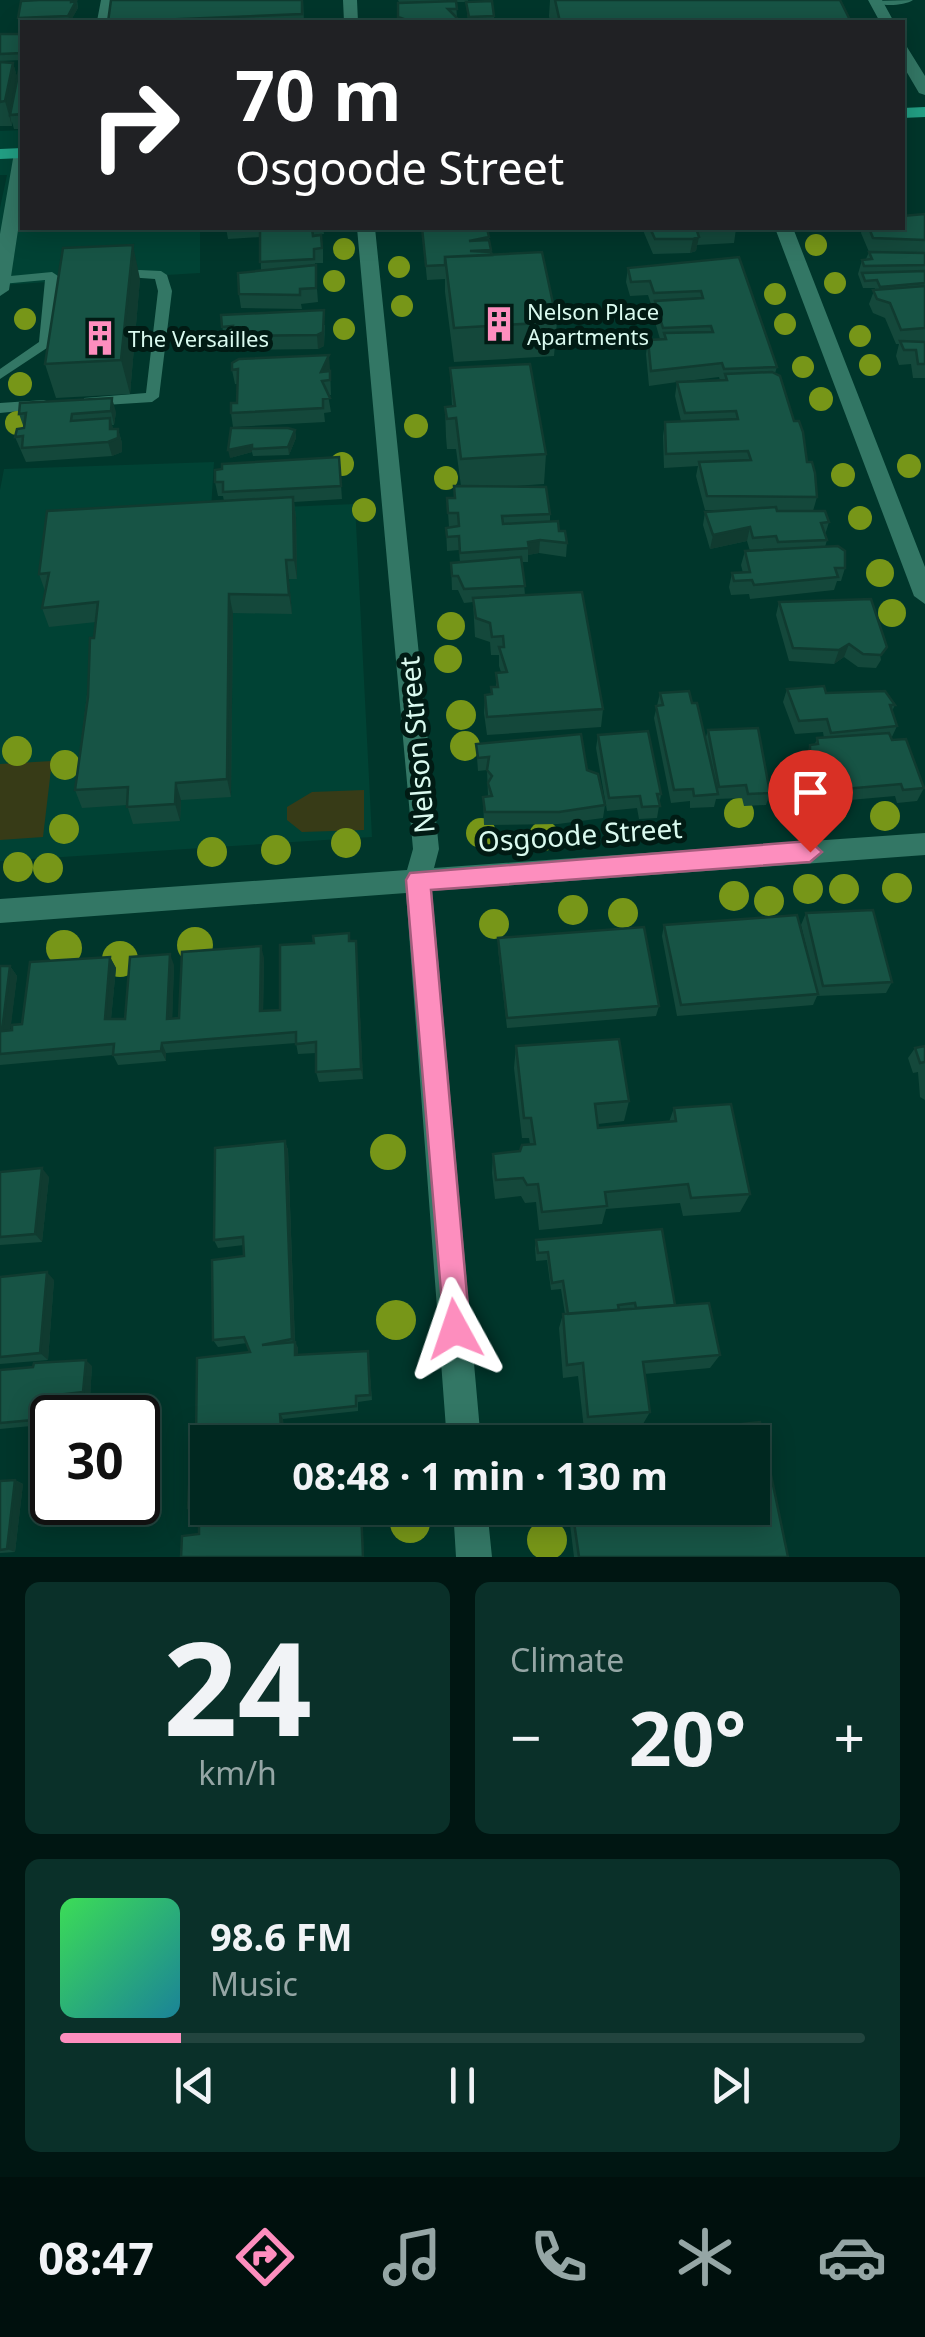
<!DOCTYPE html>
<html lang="en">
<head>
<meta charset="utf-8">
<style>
	:root { --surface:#002820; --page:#0a3029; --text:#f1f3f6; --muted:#95a6a5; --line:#22443e; --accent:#fd8ebe }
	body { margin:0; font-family:"Noto Sans",sans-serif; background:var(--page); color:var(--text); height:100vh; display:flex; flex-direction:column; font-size:38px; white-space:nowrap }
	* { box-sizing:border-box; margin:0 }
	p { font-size:32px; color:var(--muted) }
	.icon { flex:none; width:55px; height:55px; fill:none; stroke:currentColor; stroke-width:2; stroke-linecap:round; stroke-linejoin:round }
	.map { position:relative; height:1557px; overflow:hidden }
	.sheet { display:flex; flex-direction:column; gap:25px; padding:25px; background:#001612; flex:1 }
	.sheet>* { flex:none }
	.hud { position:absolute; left:20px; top:20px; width:885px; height:210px; border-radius:0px; box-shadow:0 5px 25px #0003,0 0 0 2px var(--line); background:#202124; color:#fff; overflow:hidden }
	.speed { position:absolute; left:30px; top:1395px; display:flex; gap:20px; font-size:50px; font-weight:700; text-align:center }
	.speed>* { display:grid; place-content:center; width:130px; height:130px; border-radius:50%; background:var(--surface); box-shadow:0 5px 25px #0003,0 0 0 2px var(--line); line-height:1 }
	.speed .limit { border:5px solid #111; border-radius:15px; background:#fff; color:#111 }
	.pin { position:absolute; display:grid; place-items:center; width:85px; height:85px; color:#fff; margin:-102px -42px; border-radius:50% 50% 50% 0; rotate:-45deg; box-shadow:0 0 10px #0007 }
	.pin .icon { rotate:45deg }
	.me { position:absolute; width:110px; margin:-55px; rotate:355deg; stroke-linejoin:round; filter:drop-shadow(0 0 8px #0008) }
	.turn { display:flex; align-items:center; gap:35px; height:210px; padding:0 50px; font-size:45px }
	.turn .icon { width:130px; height:130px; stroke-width:2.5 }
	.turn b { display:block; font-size:70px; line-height:85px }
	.big { font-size:75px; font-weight:700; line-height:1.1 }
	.sheet .tile { flex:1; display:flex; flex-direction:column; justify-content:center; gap:15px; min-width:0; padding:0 35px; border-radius:15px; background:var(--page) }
	.sheet .dial { align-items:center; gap:0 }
	.dial b { font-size:130px; line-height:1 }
	.song { display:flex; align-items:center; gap:30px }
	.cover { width:120px; height:120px; border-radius:15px; background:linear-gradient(135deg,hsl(130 70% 55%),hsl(190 70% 35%)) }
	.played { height:10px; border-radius:5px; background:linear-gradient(90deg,var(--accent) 15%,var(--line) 15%) }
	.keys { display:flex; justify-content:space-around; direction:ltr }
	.heat { display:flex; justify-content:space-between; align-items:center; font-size:55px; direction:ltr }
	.sheet .tiles { flex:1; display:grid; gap:25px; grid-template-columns:1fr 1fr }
	.tile:last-child { grid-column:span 2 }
	.trip { position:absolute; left:190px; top:1425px; width:580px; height:100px; border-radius:0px; background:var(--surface); box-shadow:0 5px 25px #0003,0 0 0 2px var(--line); font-weight:700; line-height:100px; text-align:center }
	.menu { display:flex; height:160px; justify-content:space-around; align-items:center; background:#00100d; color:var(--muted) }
	.menu .icon { width:70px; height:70px }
	.menu .current { color:var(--accent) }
	.menu b { font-size:45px; color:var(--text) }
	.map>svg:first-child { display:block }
	.built { fill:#004234 }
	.green { fill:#373b17 }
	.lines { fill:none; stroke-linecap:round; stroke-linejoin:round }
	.lane { fill:#337765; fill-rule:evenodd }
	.street { fill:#337765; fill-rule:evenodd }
	.secondary { fill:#229f84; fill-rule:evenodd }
	.tree { fill:#779618 }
	.wall { fill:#14483b; fill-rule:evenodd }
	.shaded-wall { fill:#103b30 }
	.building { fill:#175445; stroke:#103b30; stroke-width:2.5 }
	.route { fill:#fd8ebe; stroke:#a45c7c; stroke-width:2.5 }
	.labels { text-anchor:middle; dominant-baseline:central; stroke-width:10; stroke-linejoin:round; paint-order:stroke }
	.far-poi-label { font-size:22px; fill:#dafaef; stroke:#011b14; text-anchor:start }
	.street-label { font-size:28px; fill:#dafaef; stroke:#011b14 }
</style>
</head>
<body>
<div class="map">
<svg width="925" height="1557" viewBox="0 0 925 1557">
	<rect width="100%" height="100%" fill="#00362b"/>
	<path class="built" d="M22,130v98h178v45l-200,12v-77l7,-33h-7v-44z
		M214,462l-3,48 144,-6 17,333 -372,24v-371l4,-21z"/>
	<path class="green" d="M52,761l-9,76 -43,3v-76z
		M364,790v40l-62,2 -15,-12v-13l25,-15z"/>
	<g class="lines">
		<path class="lane" d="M913,0c-9,6 -33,7 -42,1z
			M118,269l43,2 6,4 5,16 -13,106 -7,5 -63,4 -5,-2v-6l62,-5 12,-102 -3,-12 -42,-3v-6z
			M52,272l6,4 -5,68 -53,35v-10l39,-27 6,-62 -43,4 -2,-7z
			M44,400l5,2v6l-49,5v-10z"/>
		<path class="street" d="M101,0h14l-4,22 -14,-1z
			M343,0h14l1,22h-14z
			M868,0h14l12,22h-14z
			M902,45l5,2 18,29v19l-6,-2 -17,-29z
			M22,148v56l-13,86 -9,6v-62l14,-81z
			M357,228h18l64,621 -5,19 491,-35v22l-493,36 49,551h-34l-41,-549 -406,30v-24l407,-29 6,-21z
			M775,228h18l132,339v37l-11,-8z
			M453,1508h34l5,49h-36z"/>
		<path class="secondary" d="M925,107v10l-23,1v-10z
			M22,148v10l-22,1v-10z"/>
	</g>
	<g class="tree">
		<circle cx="816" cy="245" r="11"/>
		<circle cx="344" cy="249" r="11"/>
		<circle cx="399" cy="267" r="11"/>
		<circle cx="334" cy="281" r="11"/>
		<circle cx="835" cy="283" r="11"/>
		<circle cx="775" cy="294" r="11"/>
		<circle cx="402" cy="306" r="11"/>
		<circle cx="25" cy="319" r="11"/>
		<circle cx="785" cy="324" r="11"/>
		<circle cx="344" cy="329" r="11"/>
		<circle cx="860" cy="336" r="11"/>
		<circle cx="870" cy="365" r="11"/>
		<circle cx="803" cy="367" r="11"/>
		<circle cx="20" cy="384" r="12"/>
		<circle cx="821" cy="399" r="12"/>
		<circle cx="17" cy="423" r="12"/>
		<circle cx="416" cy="426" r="12"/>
		<circle cx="342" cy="464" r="12"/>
		<circle cx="909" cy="466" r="12"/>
		<circle cx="843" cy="475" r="12"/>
		<circle cx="446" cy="478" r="12"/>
		<circle cx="364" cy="510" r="12"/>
		<circle cx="860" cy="518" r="12"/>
		<circle cx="880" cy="573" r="14"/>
		<circle cx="892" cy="613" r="14"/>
		<circle cx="451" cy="626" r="14"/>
		<circle cx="448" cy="659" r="14"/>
		<circle cx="461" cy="715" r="15"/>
		<circle cx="465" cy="746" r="15"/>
		<circle cx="17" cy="751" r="15"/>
		<circle cx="65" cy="765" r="15"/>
		<circle cx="832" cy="810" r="15"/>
		<circle cx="739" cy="813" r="15"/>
		<circle cx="885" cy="816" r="15"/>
		<circle cx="64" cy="829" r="15"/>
		<circle cx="481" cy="833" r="15"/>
		<circle cx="544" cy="836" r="15"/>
		<circle cx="346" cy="843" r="15"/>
		<circle cx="276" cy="850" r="15"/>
		<circle cx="212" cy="852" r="15"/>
		<circle cx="18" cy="867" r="15"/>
		<circle cx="48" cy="868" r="15"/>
		<circle cx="897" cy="888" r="15"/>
		<circle cx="808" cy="889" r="15"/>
		<circle cx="844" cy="889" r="15"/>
		<circle cx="734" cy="896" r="15"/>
		<circle cx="769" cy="901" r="15"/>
		<circle cx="573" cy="910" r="15"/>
		<circle cx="623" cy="913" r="15"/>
		<circle cx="494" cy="924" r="15"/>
		<circle cx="195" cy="945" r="18"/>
		<circle cx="64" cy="948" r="18"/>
		<circle cx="120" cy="959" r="18"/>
		<circle cx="388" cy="1152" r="18"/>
		<circle cx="396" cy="1320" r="20"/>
		<circle cx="410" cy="1523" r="20"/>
		<circle cx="547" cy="1540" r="20"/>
	</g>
	<path class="wall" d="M23,0h54l1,8 -8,14h-48v3h-2l-2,-7z
		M303,0l1,22h-196z
		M398,0h70v2h-12l1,16 2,4h-61v-19l5,-1h-4z
		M550,0h5l296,22h-301l-1,-6z
		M466,2l28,14v6h-26z
		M0,34h22v26l-22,1z
		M0,62l13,1 4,14 5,-7v59h-8l-2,-7v4h-12z
		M925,214v164h-12l-2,-14 -12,1 -3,-9 3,-12h-3l-11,-26 -12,-5 -4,-9 6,-16h-12l-5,-14 4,-14 4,-1 3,-7 -8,-19 1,-5h40z
		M226,228h97l1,6 -11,1h8l2,14v14h-8l3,39 -17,2 1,5 -61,-1 -2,-14 22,-24 -1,-33 -32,2z
		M422,228h65l5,27 65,67 -3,34 -100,6 -9,-70v-13l-18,1z
		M642,228h94v1l-2,14 -37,2 -1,6 -6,2 -37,1z
		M739,257l38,110 -2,6 32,89 10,35 -4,14 16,11 -4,13 2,5 -2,7 20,21 -4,13h-4l-3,9 -84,9 -1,-5 -18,1 -2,-8 3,-14h11l-2,-8 4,-14h5l-3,-10 -37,8 -7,-24 2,-13 25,-2h-25l-9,-34 2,-10 -34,2 -1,-32 2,-14 16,-1 -6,-25 2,-14 -28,4 -3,-32 2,-14 12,-1 -7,-24 1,-8h-2l-4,-12 -18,1 -4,-14 2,-14zM719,377l1,3 -42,2z
		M140,279l-10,115 -74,4 -11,-34z
		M221,315l104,10 -1,21 -6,3 -83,1 -2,-10 -9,1z
		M450,368l96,86 -2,30 -45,3 51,27v7l17,22 -1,14 -27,-4 -11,2v7h-6l3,33 78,114 -2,18 -114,8 -3,-22 1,-18 6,-1v-7h5v-14l5,-1 -2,-6v-11h-8l-1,-13 -15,-5 -2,-35 -9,1 -6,-13h-6l-1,-27h9l-1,-13 -12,1 -1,-23 3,-1 -2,-29h7v-12h7l-5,-37h-9l-1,-12 -1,-30 7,-1z
		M330,369l1,26h-3l3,17 -7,1 1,9 -92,5 -2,-14 6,-10 1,-19h-3l-3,-14z
		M20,403l96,9 -2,13h-2l1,4h5l4,14v9l-10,4 -86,6 -11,-25 9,-9 -5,-14z
		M295,430l1,8 -7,17 -36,1 -1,-4 -22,6z
		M339,457l3,42 -48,3 2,15 1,62h-8l3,35 -59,-1 -2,184 -50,3 -1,21 -47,3 -6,-19 -45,3 -7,-18 21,-168 -47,5 -7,-19 3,-17 -6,-17 185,-73 -1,-5h-5l-3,-14z
		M871,599l10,61 -5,8 -18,-1 -14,-10 -10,7 -45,-3 -13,-46 3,-13z
		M787,689l108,16 -3,6 5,15 -6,13 33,49 -7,13 -20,2 -2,-7 -79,7 -11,-39 1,-7 4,-12 5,-1 2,-6h7l-1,-6 -28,2 -12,-32z
		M660,693l32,10 13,37 3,-10 62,63 -4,12 -22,1 -2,-8 -26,1 -2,8 -24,1v-7l-19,2 -17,-85z
		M598,735l63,59 -4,24 -18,1 -2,-11 -30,3 -11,-63z
		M476,744l111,26 18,35 -2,13 -45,6 -74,1 -1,-28 5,-1 -1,-26 -9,1z
		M806,913l86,69 -6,11 -69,3 -4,9 -136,11 -15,-80 2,-11 144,29 -7,-29z
		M498,938l161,68 -3,10 -149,12 -9,-79z
		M350,941h6l1,11 6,127 -44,3 -3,-10v-19l-18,1 -2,-11 -130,10v8l-48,4 -5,-10 -113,10v-99h10l7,10 -7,54 12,-6 88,-67 6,11 -5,51h14l49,-54 -2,54 7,-1 85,-60 -1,53 17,-1z
		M516,1046l113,55 -5,20 -26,3v4l71,-6 5,-14 76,86 -10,18 -57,4 -3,-13 -74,6 -4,15 -63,6 -3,-28 -11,1 -4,-7 -26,3 -3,-26 1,-19 27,-3 10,-7 -1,-6h-7l-8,-70z
		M925,1046v54l-5,-3 -2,-25 -5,1 -5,-15 7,-10z
		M285,1141l3,9 7,192 3,6v7l70,-4 4,49 -14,2v9l-75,8 1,14 -84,10 -4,-5 54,-86 -3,-9 -29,4 -5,-7 31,-84v-11l-26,3 -4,-8z
		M0,1172l49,5 -7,65 -42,3z
		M536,1240l139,65 45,50 -10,13 -66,6 6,38 -7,12 -59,5 -6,-53 -15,2 -4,-50 4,-14h2l-4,-25 -10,1 -4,-30 -11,1 -1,-13z
		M0,1277l54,3 -6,80 -48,4z
		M92,1366l-2,32 -24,3 -3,17h-11v6l-52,5v-59z
		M15,1480l8,4 -8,68 -15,1v-72z
		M568,1508h184l36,49h-214z"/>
	<path class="shaded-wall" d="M71,0h6l-3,6 2,-5 2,7 -8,14 -2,-6z
		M13,63l7,24 -10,28 2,11 -7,-25z
		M699,237l-3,14 -6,2 3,-14z
		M133,245l7,34 -10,115 -9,-34z
		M324,310v36l-6,3 -1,-14z
		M329,355l1,14 -5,12 -4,-9z
		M112,398l4,14 -2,13 -3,-14z
		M110,418l4,14 4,-3 4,14v9l-10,4 -4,-14z
		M295,430l1,8 -7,17 -1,-8z
		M252,445v7l-22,6 -2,-8z
		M293,497l3,20 1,62 -3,-19z
		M750,527l-3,14 -37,8 3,-14z
		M540,540l-1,13 -11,2v-13z
		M286,560l3,19 3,35 -3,-19z
		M229,594l4,19 -2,184 -4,-18z
		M849,644l-5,13 -10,7 5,-14z
		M176,783l5,17 -1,21 -5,-17z
		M356,941l1,11 6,127 -2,-10z
		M261,946l3,12 -1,64 -3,-11z
		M170,954l4,11 -2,64 -5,-10z
		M110,957l6,11 -6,62 -5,-11z
		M10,966l7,10 -8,65 -7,-10z
		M162,1043l4,10v8l-5,-10z
		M285,1141l3,9 7,194v-2l3,6v13l-6,-22z
		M42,1168l7,9 -7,65 -7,-8z
		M47,1272l7,8 -6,80 -8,-7z
		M86,1360l6,6 -2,32 -7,-6z
		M58,1395l8,6 -3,17h-8z
		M280,1414l3,5 1,14 -3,-5z
		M15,1480l8,4 -8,68 -8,-3z
		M361,1508h1l2,49h-1z"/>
	<path class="building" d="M39,0h32v2l5,-1 -8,15 -50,2 3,-17z
		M111,0h191v14l-194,8z
		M555,0h285l11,22h-291z
		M456,1l1,8h-9l11,11 -47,2 -14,-5v-14z
		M492,1l2,15 -25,1 -3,-15z
		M0,34h22l-1,12 1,7 -22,1z
		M0,62l13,1 -8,38 -5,1z
		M19,70h3v44l-12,1z
		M925,214v26l-52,-2 -4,-10h33v-12z
		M260,228h52l1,8 8,-1 1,13 -8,1v10l-54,3z
		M422,228h65l2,9 -20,4 20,-1 2,10 -21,1 21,1 1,3 -47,2v8l-19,1z
		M650,228h86v1l-39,2 2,6 -6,2h-38z
		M133,245l-12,115 -76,4 18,-116z
		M542,252l15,70 -103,6 -9,-71z
		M869,252l56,1v12l-61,1 -2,-6 10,-1z
		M739,257l38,110 -53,2 -2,-6 -71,8 -3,-31 18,-1 -2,-6 49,-1 -2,-6 -48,2 -8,-27 48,-3 -2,-7 -47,2 -4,-12 -19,1 -3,-14z
		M316,265v23l-16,1v6l-61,-1 -1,-21z
		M925,271v12l-45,4 -3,-7 -12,1 -3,-8z
		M925,286v42l-24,2 -11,-27 -13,-4 -4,-9z
		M324,310l-1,22 -6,3 -85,1 1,-10 -11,1 -1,-12z
		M900,341l25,1v22h-7l-2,-14h-12z
		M329,355l-8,17 9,-1v9l-8,1 8,17 -7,1v9l-92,5v-10h6l1,-34 -6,1v-7l7,-4z
		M530,364l16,90 -85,5 -5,-41 -9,1 -2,-12 10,-1 -5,-38z
		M772,372l8,4 14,45h5l4,11 4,30h5l3,11 2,24 -110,-1 -8,-34 52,-2 -3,-9 -82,3 -1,-32 73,-3 -2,-8 -51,2 -8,-31 50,-2 -2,-6z
		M112,398l-1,13 -39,3 -1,7 39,-3v11h8v9l-10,4 -86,6 1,-12 -8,1 2,-8 7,-1 2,-15 -7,1 1,-11z
		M231,428h57l7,2 -7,17 -36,2v-4l-24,5z
		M339,457l2,29 -118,6v-10h-8v-12l7,-1v-5z
		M454,486l92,1 4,27 -48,2 1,8 55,-3 1,10h6l2,12 -27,-3 -12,2 1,6 -69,5 -1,-17 -12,1 -1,-9 13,-2 -1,-13h-10l-1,-15h8z
		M293,497l1,63h-8l3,35 -60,-1 -2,185 -51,4 -1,21 -48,3 1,-20 -53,3 13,-93 2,-59h4l4,-36 -56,6 7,-35 -10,1 8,-63z
		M776,507l1,4h48l4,11 -8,1 6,17 -49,2 -2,-6 -23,2 -3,-11 -37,8 -8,-23z
		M838,546l7,5v17h-10l3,9 -84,8 -2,-5 -18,1 -2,-8 18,-1 -5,-21z
		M521,557l4,29 -61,3 -6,-13h-6l-1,-13z
		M582,592l21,117 -116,8 -2,-22 7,-1 -1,-7h7l-2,-14 11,-1 -8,-25h5l-1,-11 -11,1 -2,-14 -14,-5 -3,-20z
		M871,599l16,48 -6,8 -18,-1 -14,-10 -10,6 -46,-2 -14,-46z
		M824,686l2,7 59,-2 10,14h-5l7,21 -66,7 -4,-14 -28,2 -12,-32z
		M689,691l3,12h5l21,91 -24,2 -1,-7 -19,1 -18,-84 7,-1 -3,-12z
		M758,728l12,65 -22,1 -2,-9 -27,2 -11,-57z
		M648,731l13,63h-4l3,12 -18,1 -2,-11 -31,2 -11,-63z
		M889,733l3,7 14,-1 18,49 -21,2 -2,-6 -80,7 -11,-39v-7l8,-1 -1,-6z
		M581,734l6,36 11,4 7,31 -46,7h-74l-2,-15 9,-1 -4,-13 4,-7 -5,-6 2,-13 -11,1 -2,-14z
		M873,910l19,72 -69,4 -17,-73z
		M797,915l21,79 -137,11 -17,-80z
		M644,927l15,79 -152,12 -9,-80z
		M349,933v8h7l5,128 -45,3v-30l-20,2v-12l-134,11 -1,8 -48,4 1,-11 -114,10v-88h10l-8,65 10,-1v-5l10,-1 8,-62 80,-5 -5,62h20l5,-62 40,-3 -3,65 12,-1 3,-66 79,-6 -1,65 20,-1v-65l34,-2 -1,-7z
		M619,1039l10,62 -34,3 3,24 78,-7 -2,-13 57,-4 19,90 -59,4 -3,-14 -83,8 2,14 -65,6 -4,-28 -11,1 -4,-7 -27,2 -3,-26 27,-3 2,-6 13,-1 -4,-26h-7l-8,-72z
		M925,1046v17v-1l-5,1 -5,-15z
		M285,1141l7,198 -30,6 33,-3v13l73,-4 2,44 -14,1v10l-76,8 1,14 -85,10 1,-80 53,-6 -6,-15 -31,3 -1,-80 32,-4 -1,-19 -29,3 1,-92z
		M42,1168l-7,66 -35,3v-65z
		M662,1229l13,76 -39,3 -1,-5 -17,2 1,5 -51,4 -5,-33 -11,2 -4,-31 -10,1 -2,-13z
		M47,1272l-7,81 -40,4v-80z
		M709,1303l11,52 -77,7 7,50 -62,5 -5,-54 -16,2 -4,-51z
		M86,1360l-3,32 -25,3 -3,23 -55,5v-53l33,-3 1,-4z
		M760,1422l28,135h-209l-7,-49h180v-66h-187z
		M208,1475v33h153l2,49h-182l1,-21 17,-2v-26h-11l1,-22 9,-1v-9z
		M15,1480l-8,69 -7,1v-69z"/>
	<path class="route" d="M810,841l12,11 -12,10 -379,28 39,439 -5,10 -10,5 -10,-5 -39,-459 4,-7z"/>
	<defs>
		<symbol id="building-bare" viewBox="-9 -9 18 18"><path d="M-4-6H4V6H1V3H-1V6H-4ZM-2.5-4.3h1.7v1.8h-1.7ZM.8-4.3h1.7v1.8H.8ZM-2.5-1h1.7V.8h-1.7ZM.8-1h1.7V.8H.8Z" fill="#fd8ebe" stroke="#011b14" stroke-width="2.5" paint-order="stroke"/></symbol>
	</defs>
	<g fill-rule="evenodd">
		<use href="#building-bare" x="474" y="299" width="50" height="50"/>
		<use href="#building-bare" x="75" y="313" width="50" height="50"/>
	</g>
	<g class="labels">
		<g class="far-poi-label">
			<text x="527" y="311">Nelson Place<tspan x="527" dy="25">Apartments</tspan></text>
			<text x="128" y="338">The Versailles</text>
		</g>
		<g class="street-label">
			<text transform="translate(416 745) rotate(-95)">Nelson Street</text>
			<text transform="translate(580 834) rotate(-4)">Osgoode Street</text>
		</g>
	</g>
</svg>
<div class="speed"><div class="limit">30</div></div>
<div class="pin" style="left:810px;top:852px;background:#d93025"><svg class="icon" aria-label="arrive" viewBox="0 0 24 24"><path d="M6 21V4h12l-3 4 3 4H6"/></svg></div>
<svg class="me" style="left:455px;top:1329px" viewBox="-20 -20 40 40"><path d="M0-17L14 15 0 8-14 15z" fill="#fd8ebe" stroke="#fff" stroke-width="4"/></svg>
<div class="trip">08:48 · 1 min · 130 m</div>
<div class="hud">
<div class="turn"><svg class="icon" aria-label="right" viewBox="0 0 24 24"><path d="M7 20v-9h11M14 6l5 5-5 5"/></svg><div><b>70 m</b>Osgoode Street</div></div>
</div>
</div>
<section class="sheet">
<div class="tiles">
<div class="tile dial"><b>24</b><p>km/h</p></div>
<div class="tile"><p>Climate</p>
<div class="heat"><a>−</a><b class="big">20°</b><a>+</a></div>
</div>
<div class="tile">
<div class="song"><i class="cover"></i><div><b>98.6 FM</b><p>Music</p></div></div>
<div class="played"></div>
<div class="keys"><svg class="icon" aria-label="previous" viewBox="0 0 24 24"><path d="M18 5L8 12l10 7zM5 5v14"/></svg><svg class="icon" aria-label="pause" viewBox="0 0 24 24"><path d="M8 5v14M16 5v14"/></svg><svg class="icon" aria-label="next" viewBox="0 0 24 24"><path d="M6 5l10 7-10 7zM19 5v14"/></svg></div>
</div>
</div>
</section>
<nav class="menu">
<b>08:47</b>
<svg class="icon current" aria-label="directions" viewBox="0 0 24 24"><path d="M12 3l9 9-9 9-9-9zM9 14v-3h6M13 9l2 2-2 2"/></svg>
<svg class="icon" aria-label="music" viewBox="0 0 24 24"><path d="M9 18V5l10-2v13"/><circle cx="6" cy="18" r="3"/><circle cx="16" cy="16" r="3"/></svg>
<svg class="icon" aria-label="phone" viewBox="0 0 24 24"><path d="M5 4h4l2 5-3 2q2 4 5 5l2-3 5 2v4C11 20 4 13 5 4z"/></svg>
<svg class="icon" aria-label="climate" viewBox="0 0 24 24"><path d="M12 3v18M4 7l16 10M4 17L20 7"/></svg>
<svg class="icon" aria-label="car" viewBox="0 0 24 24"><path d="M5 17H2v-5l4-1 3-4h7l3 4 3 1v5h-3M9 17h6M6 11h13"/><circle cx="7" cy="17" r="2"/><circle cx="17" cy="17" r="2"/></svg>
</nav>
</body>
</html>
